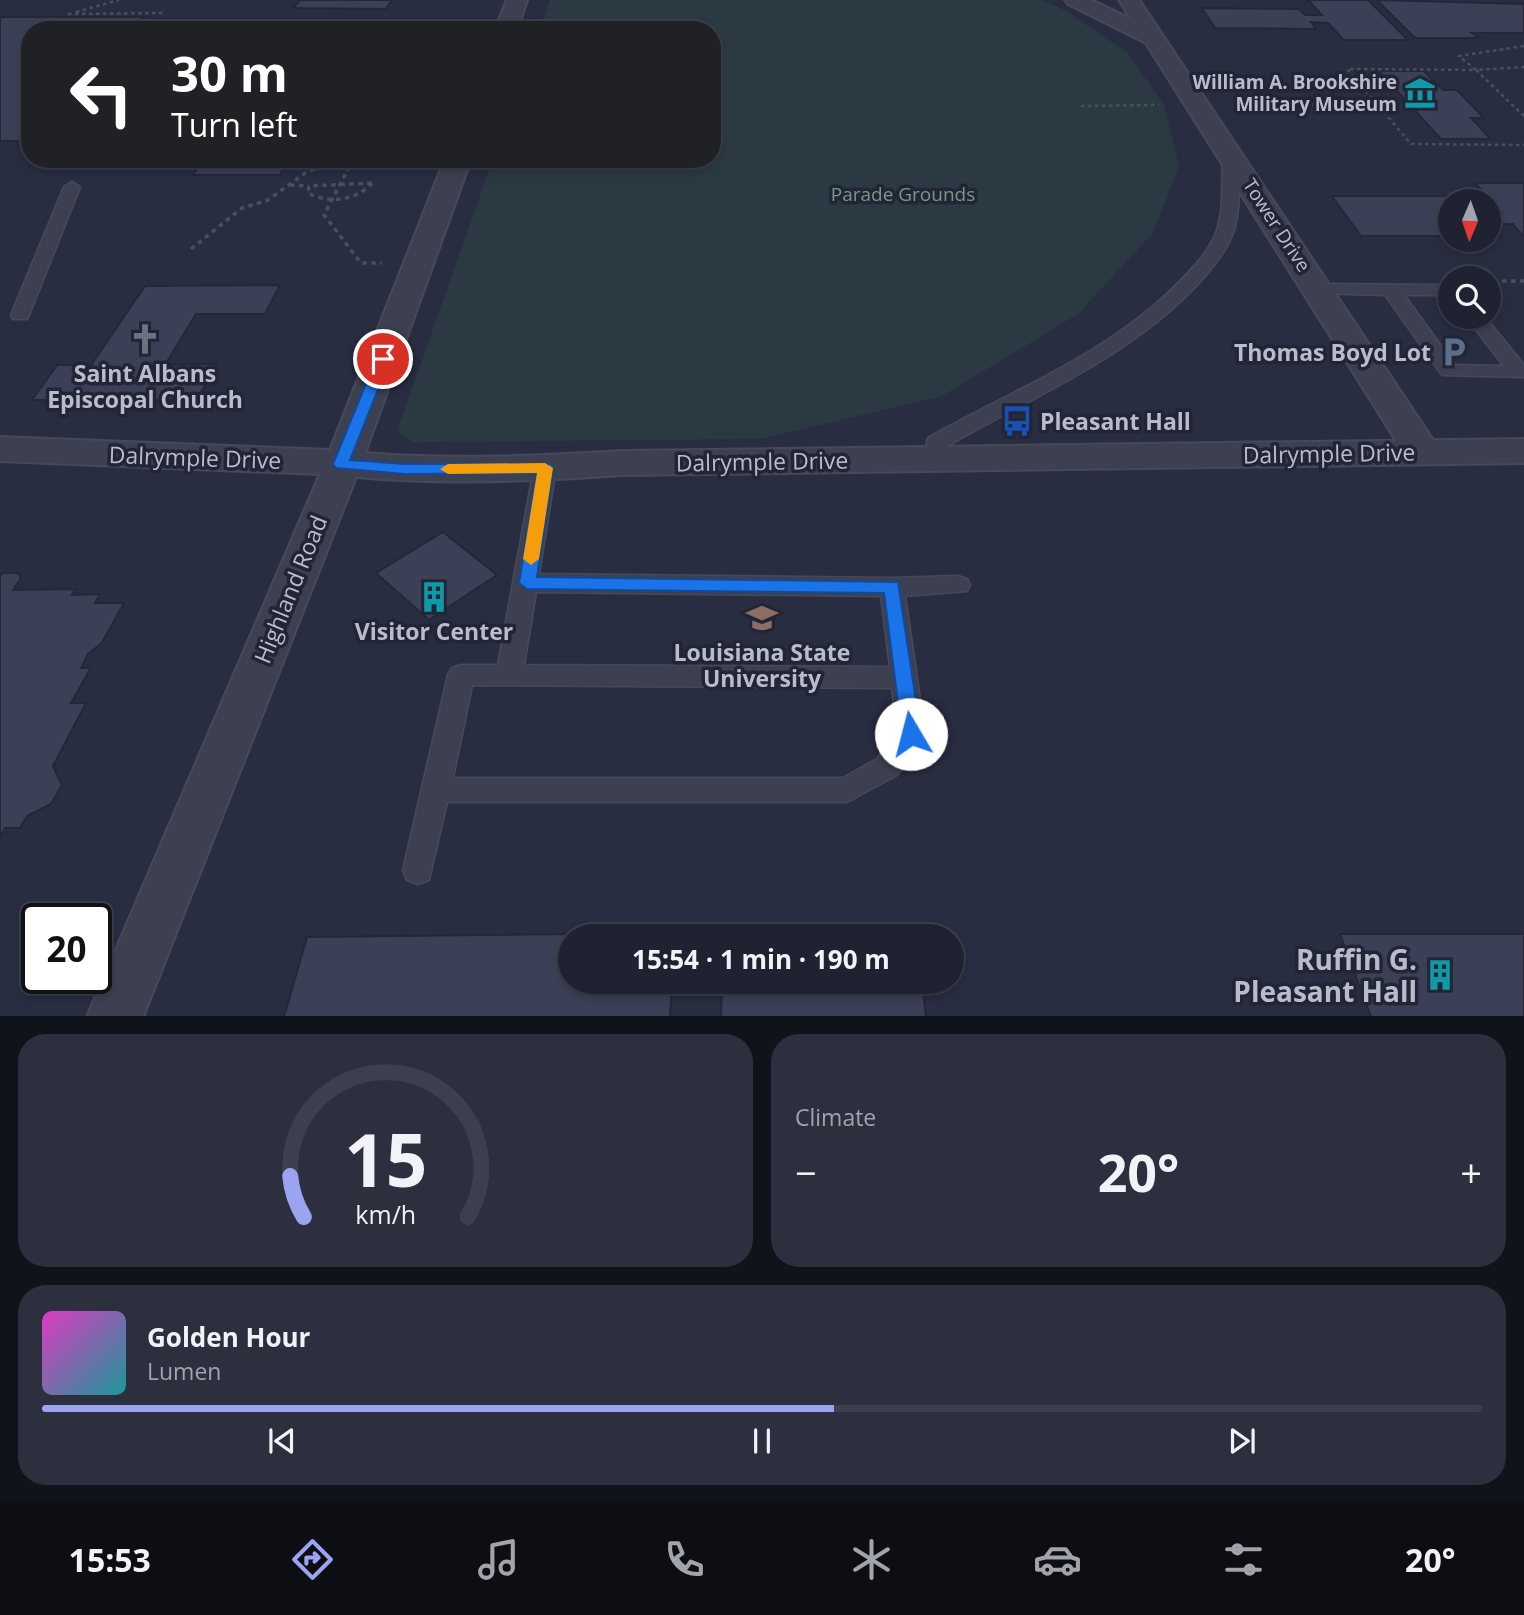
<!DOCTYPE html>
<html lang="en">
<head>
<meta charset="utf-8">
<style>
	:root { --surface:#1f2231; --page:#2c2f3d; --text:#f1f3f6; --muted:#a1a4ab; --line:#3c3f4d; --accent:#9ba4f0 }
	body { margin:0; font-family:"Open Sans",sans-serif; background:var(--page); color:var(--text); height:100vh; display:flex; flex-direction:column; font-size:26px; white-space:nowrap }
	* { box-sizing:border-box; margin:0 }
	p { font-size:23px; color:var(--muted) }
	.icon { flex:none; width:38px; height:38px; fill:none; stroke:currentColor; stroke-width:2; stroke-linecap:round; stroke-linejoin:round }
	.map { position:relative; height:1016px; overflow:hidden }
	.panel { display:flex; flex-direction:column; gap:18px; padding:18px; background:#11131b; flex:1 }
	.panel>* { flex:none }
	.top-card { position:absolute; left:21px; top:21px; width:700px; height:147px; border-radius:28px; box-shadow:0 4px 10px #0003,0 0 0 2px var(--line); background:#202124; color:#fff; overflow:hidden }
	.needle { width:46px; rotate:182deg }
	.fabs { position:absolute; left:1438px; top:189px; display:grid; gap:14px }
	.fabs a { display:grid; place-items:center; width:63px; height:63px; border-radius:50%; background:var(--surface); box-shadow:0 4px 10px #0003,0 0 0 2px var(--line); font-size:35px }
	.speed { position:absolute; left:21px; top:903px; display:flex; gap:14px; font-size:35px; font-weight:700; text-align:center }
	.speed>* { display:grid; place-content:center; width:91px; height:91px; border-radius:50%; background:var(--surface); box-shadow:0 4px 10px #0003,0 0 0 2px var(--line); line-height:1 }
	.speed .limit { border:4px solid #111; border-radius:10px; background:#fff; color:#111 }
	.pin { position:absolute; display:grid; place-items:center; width:60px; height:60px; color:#fff; margin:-30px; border:4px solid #fff; border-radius:50%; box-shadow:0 2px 7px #0007 }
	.me { position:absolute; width:77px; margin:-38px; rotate:352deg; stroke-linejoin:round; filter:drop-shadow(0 0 5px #0008) }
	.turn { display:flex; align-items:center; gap:24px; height:147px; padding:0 35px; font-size:32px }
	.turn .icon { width:91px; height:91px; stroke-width:2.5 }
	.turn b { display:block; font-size:49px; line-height:60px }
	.big { font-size:52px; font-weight:700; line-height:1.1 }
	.panel .card { flex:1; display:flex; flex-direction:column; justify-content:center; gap:10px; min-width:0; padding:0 24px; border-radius:28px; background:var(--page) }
	.panel .dial { align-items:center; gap:0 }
	.dial svg { height:182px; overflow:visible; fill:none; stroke:var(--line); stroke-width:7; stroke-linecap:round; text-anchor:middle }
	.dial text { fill:var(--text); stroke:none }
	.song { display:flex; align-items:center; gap:21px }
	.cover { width:84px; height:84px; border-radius:10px; background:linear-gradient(135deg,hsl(310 70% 55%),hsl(180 70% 35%)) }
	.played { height:7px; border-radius:4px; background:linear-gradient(90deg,var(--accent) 55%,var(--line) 55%) }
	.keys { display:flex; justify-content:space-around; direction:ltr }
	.heat { display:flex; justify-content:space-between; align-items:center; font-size:38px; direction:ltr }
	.panel .tiles { flex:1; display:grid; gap:18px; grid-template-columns:1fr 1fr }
	.card:last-child { grid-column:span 2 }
	.trip { position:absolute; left:558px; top:924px; width:406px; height:70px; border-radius:35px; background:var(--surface); box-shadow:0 4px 10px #0003,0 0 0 2px var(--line); font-weight:700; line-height:70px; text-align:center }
	.menu { display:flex; height:112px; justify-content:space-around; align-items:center; background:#0c0e14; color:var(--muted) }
	.menu .icon { width:49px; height:49px }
	.menu .active { color:var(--accent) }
	.menu b { font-size:32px; color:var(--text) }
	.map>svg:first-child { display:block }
	.green { fill:#2b3942 }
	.building { fill:#3c4056; stroke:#242738; stroke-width:2 }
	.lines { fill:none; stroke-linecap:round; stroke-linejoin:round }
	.service-casing { stroke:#47495a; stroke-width:3 }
	.minor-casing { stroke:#47495a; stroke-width:4 }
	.tertiary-casing { stroke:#47495a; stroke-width:4 }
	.path-far1 { stroke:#45525a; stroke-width:2.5; stroke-dasharray:3.5 3.5; stroke-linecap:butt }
	.path { stroke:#45525a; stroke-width:3.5; stroke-dasharray:4.5 4.5; stroke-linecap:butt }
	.service { fill:#3d4051; fill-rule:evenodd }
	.minor { fill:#3d4051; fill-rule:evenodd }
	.tertiary { fill:#3d4051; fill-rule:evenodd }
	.route { fill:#1a73e8; stroke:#114b97; stroke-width:2 }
	.slow { fill:#f59e0b }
	.labels { text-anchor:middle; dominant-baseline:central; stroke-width:7; stroke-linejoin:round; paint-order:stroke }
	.far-poi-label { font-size:19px; font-weight:bold; fill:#bbbccb; stroke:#222536; text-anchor:end }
	.far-park-label { font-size:19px; fill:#749a87; stroke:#222536 }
	.far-street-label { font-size:19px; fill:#bbbccb; stroke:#222536 }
	.poi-label { font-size:23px; font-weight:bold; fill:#bbbccb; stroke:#222536 }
	.street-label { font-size:23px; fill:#bbbccb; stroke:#222536 }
	.near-poi-label { font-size:28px; font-weight:bold; fill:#bbbccb; stroke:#222536; text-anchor:end }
</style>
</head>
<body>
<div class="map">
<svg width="1524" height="1017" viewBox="0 0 1524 1017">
	<rect width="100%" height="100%" fill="#292d41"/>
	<path class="green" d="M550,0h491l23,10 64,43 36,52 15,61 -26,67 -75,81 -136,82 -181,43 -348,3 -16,-11 96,-272h219v-129h-172z"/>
	<path class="building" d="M300,0h92l-6,9 -93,-1z
		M1308,0h60l40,40h-64l-16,-17 -17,-1 5,7 -101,-1 -13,-20 97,1 6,6h17z
		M1377,0l147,4v29h-52l7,5h-64z
		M0,17h144l-4,3h33l-9,10h-134v104l-7,7h-23z
		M1379,71h45l19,19h14l27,28h-13l20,21h-50z
		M204,159h85l-9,16h-87z
		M1475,183h49v54l-11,-13h-23l10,12h-11v-24h12z
		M1332,196h133l5,5h-19v35h-90z
		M280,285l-15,29h-69l-31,51 52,-1 -20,36h-165l25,-35h34l54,-79z
		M443,532l54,43 -68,45 -53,-47z
		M4,573h14l3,5 -8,12 62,-1 -3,6 28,-1 -5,9h29l-23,41 -13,10 -7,14h10l-20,35h15l-33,63 9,19 -11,19 -24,12 -7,12h-15l-5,9v-262z
		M674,933v3h-104v46h102l-2,35h-386l23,-80z
		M1340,934h184v83h-153z
		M722,982h200l4,35h-205z"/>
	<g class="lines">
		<defs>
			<path id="service" d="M1231,148l8,5c-2,26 3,55 -6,80 -7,19 -22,37 -36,52 -70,74 -164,111 -250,161l-4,17 -8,2 -8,-2 -3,-5 4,-20c87,-49 183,-85 253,-158 14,-14 28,-29 35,-47 9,-25 5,-54 7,-80z
				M72,182l8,5 -51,128 -2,4h-14l-2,-4 53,-128z
				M1319,284l119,1 13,4v11l-15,-5h-32l51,70 49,1 -38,-49h19l39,48v12l-82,-2 -57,-80 -72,-2 -3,-4 3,-4z
				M545,461l8,2 3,5 -17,106 353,4 66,-2 9,3 3,6 -3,6 -62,5 20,138 -28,41 -50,27h-400l-18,78 -11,4 -11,-4 -4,-10 45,-195 4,-7 9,-3h37l36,-197 3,-5zM536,592l345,4 9,71 -366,-2zM472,685l420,3 5,44 -20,27 -34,19h-390z"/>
			<path id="minor" d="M1065,0h26l40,19 -12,-19h20l296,443 5,9 -5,9 -13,3 -13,-3 -263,-418 -78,-39z"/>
			<path id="tertiary" d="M507,0h20l-10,30h-22z
				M445,159h26l-106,294c86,7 173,3 259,-2l900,-12v24l-900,12c-89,6 -179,10 -268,2l-213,540h-56l233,-543 -320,-13v-24l330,13z"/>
		</defs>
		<use href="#service" class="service-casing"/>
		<use href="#minor" class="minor-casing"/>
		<use href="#tertiary" class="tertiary-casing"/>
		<path class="path-far1" d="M76,12l43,-12
			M68,14l96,-1
			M1524,46l-65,10 17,14 48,-3
			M1241,104l136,1
			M1081,106l78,-1
			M1524,116l-48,-46 -129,-1 64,75 113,1
			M313,170l21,-6 14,6"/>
		<path class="path" d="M345,168l3,1 -24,46 37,48h21
			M372,183c-16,18 -43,21 -64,10l1,-7z
			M290,185l19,1
			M191,249l51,-41 26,-8 40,-29 11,-3
			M1502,281h22"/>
		<use href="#service" class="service"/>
		<use href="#minor" class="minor"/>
		<use href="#tertiary" class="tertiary"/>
	</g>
	<path class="route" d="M383,355l7,4 -40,101 55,4h146l2,4 -16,109 361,5 23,152 -3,6 -7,2 -7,-2 -2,-6 -18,-141 -357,-4 -8,-6 18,-110 -132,1 -69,-6 -3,-4 43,-105z"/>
	<path class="slow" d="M545,463l8,5 -14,91 -8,6 -8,-6 14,-86 -89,1 -8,-5 8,-5z"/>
	<defs>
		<symbol id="museum-bare" viewBox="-9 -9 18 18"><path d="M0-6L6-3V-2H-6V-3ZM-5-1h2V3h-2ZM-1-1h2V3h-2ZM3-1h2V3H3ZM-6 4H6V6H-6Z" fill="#0f9aa8" stroke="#222536" stroke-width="2.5" paint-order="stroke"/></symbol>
		<symbol id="church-bare" viewBox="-9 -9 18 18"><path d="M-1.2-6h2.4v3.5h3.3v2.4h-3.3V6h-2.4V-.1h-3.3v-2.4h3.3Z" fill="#6b7280" stroke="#222536" stroke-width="2.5" paint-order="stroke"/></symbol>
		<symbol id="parking-bare" viewBox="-9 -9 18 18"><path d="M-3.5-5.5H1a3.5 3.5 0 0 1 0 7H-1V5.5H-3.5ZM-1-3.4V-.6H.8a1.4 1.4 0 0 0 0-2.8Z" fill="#5c6f8a" stroke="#222536" stroke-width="2.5" paint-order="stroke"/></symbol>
		<symbol id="bus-bare" viewBox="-9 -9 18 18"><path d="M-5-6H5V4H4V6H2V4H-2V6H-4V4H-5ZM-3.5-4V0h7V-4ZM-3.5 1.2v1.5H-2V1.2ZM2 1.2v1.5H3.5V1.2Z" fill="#1a4fb4" stroke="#222536" stroke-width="2.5" paint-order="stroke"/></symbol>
		<symbol id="building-bare" viewBox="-9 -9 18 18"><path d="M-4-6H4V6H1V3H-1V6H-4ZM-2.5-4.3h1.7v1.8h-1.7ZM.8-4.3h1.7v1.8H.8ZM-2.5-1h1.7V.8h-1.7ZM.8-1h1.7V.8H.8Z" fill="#0f9aa8" stroke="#222536" stroke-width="2.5" paint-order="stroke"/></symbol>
		<symbol id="university-bare" viewBox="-9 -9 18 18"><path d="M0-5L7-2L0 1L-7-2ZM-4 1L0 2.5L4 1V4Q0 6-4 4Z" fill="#8d6e63" stroke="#222536" stroke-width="2.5" paint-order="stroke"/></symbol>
	</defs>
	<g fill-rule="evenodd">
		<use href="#museum-bare" x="1398" y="71" width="44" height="44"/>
		<use href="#church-bare" x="123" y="317" width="44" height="44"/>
		<use href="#parking-bare" x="1432" y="330" width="44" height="44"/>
		<use href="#bus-bare" x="995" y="399" width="44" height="44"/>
		<use href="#building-bare" x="412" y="575" width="44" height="44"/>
		<use href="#university-bare" x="740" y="596" width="44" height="44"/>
		<use href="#building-bare" x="1418" y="953" width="44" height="44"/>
	</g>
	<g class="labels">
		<g class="far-poi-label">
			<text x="1397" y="82">William A. Brookshire<tspan x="1397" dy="22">Military Museum</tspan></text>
		</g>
		<g class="far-park-label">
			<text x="903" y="194">Parade Grounds</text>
		</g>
		<g class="far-street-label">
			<text transform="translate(1277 225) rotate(57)">Tower Drive</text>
		</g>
		<g class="poi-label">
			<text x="1431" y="352" text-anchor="end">Thomas Boyd Lot</text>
			<text x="145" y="373">Saint Albans<tspan x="145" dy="26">Episcopal Church</tspan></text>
			<text x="1040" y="421" text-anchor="start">Pleasant Hall</text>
			<text x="434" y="631">Visitor Center</text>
			<text x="762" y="652">Louisiana State<tspan x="762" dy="26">University</tspan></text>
		</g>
		<g class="street-label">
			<text transform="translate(1329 453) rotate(-1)">Dalrymple Drive</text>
			<text transform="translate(195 457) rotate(2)">Dalrymple Drive</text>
			<text transform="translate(762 461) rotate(-1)">Dalrymple Drive</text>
			<text transform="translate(290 589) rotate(-68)">Highland Road</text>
		</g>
		<g class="near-poi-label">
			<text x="1417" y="959">Ruffin G.<tspan x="1417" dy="32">Pleasant Hall</tspan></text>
		</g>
	</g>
</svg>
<div class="fabs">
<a><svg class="needle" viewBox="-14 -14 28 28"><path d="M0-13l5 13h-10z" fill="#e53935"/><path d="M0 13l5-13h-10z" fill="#a1a4ab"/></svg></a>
<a><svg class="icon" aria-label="search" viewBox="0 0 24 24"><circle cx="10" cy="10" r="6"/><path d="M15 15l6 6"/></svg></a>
</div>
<div class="speed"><div class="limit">20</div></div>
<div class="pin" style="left:383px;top:359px;background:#d93025"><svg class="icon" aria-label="arrive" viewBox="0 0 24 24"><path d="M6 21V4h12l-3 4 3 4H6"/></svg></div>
<svg class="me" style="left:911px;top:734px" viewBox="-20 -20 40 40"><circle r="19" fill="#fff"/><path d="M0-13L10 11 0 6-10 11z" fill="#1a73e8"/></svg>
<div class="trip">15:54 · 1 min · 190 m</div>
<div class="top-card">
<div class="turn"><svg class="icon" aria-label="left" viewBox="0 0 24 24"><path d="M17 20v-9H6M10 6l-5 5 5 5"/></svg><div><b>30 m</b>Turn left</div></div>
</div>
</div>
<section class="panel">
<div class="tiles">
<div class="card dial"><svg viewBox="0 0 100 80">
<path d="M14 69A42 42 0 1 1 86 69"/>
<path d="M14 69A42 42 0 0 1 8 51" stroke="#9ba4f0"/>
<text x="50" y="56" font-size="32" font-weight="700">15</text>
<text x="50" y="72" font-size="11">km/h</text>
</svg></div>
<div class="card"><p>Climate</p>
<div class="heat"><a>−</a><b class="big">20°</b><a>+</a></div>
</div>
<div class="card">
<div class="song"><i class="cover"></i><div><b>Golden Hour</b><p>Lumen</p></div></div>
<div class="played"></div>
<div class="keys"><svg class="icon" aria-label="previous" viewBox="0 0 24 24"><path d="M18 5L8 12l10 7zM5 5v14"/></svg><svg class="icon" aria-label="pause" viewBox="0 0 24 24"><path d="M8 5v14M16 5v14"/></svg><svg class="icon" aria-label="next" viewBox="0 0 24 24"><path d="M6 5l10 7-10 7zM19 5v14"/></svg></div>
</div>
</div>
</section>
<nav class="menu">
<b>15:53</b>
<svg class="icon active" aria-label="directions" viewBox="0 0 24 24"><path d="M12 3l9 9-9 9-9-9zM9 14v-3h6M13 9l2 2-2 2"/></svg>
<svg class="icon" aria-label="music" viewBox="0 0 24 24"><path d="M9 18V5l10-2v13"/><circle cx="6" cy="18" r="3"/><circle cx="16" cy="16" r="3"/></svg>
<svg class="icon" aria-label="phone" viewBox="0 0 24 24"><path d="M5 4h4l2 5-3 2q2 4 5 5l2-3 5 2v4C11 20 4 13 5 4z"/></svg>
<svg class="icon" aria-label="climate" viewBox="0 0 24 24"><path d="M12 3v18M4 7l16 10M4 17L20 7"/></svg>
<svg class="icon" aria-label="car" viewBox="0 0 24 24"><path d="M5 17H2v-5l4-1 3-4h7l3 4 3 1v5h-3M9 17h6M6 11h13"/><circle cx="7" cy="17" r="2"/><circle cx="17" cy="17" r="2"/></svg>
<svg class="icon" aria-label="filters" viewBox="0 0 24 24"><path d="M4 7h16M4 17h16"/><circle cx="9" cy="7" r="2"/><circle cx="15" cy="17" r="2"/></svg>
<b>20°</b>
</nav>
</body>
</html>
